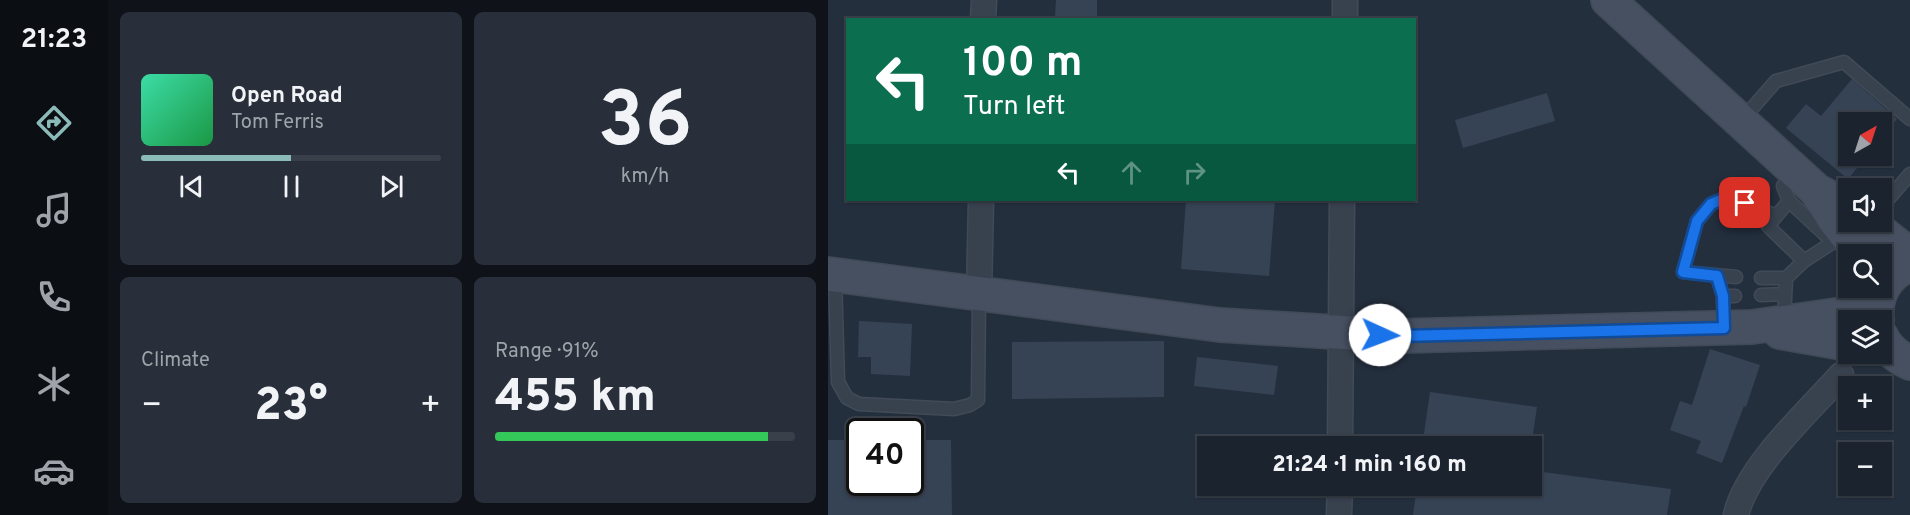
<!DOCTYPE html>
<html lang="en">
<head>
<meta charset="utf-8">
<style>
	:root { --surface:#1b232e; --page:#282f3a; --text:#f1f3f6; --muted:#a0a4aa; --line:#39404a; --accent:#8bbbb9 }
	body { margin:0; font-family:Overpass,sans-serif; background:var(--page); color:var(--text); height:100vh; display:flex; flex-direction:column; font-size:22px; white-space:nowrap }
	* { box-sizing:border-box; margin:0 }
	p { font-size:20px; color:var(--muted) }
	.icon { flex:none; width:33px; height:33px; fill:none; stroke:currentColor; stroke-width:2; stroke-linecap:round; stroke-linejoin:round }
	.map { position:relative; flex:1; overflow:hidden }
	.panel { display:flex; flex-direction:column; gap:12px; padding:12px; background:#0f1319; width:720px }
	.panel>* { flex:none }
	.guide { position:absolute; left:18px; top:18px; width:570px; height:183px; border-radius:0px; box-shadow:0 2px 4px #0004,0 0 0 2px var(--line); background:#0b6e4f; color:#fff; overflow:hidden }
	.needle { width:39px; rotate:39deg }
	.controls { position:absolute; left:1010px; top:112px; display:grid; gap:12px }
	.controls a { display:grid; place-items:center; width:54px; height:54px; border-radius:0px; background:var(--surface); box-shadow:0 2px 4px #0004,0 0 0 2px var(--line); font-size:30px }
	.speed { position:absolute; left:18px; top:418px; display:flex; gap:12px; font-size:30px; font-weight:700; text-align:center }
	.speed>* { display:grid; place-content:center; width:78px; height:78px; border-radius:50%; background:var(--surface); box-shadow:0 2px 4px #0004,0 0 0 2px var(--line); line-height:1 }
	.speed .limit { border:3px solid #111; border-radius:9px; background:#fff; color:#111 }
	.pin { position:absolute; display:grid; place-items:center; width:51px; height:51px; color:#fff; margin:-26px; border-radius:12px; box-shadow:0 3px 9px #0006 }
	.me { position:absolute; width:66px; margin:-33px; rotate:92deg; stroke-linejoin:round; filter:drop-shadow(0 0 4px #0008) }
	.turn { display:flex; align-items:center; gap:21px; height:126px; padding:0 18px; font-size:27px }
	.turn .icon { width:78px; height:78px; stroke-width:2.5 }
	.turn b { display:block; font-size:42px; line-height:51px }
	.lanes { display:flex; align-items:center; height:57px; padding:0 18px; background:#0003; justify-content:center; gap:30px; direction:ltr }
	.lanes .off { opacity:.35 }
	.big { font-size:45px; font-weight:800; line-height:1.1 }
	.panel .card { flex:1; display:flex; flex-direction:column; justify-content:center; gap:9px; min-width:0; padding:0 21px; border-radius:9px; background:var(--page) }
	.panel .dial { align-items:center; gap:0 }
	.dial b { font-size:78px; line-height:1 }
	.song { display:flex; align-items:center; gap:18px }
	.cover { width:72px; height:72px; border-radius:9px; background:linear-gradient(135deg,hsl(160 70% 55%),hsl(140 70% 35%)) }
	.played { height:6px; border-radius:3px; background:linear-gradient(90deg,var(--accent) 50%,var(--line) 50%) }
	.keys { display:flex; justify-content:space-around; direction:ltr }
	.heat { display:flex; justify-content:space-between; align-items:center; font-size:33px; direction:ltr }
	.charge { height:9px; border-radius:4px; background:linear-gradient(90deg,#34c759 91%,var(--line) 0) }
	.panel .tiles { flex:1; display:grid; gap:12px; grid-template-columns:repeat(2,1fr) }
	.trip { position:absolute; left:369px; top:436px; width:345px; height:60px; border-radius:0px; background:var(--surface); box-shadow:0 2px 4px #0004,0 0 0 2px var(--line); font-weight:800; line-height:60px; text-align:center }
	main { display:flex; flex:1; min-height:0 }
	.tab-bar { display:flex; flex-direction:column; width:108px; justify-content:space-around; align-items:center; background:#0b0e12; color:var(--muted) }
	.tab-bar .icon { width:42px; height:42px }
	.tab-bar .on { color:var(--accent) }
	.tab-bar b { font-size:27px; color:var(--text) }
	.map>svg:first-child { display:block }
	.building { fill:#364354 }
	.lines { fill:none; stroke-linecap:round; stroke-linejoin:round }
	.lane-casing { stroke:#414a57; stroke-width:15 }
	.street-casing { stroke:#414a57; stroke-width:27 }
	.secondary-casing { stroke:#414a57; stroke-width:36 }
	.lane { stroke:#38414e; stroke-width:12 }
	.street { stroke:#38414e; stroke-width:24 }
	.secondary { stroke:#465061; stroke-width:33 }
	.route-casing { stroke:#114b97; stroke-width:15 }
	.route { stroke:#1a73e8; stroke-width:10 }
</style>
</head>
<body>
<main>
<nav class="tab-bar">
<b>21:23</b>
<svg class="icon on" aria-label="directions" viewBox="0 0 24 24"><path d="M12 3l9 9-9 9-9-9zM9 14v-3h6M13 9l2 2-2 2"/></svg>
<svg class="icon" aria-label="music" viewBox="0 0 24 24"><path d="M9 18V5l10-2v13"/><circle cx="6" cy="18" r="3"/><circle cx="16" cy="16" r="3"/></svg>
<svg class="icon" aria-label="phone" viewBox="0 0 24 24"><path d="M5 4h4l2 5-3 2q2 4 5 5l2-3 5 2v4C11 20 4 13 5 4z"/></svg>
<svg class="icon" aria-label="climate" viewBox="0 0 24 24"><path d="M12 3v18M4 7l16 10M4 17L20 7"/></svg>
<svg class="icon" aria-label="car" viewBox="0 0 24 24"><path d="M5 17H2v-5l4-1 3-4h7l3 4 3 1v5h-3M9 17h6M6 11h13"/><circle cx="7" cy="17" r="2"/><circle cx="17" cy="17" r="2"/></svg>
</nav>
<section class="panel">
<div class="tiles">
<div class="card">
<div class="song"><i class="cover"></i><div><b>Open Road</b><p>Tom Ferris</p></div></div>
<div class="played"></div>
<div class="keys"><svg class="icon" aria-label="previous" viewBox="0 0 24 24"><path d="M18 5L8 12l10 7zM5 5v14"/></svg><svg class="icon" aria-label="pause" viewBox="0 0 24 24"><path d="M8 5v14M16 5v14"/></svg><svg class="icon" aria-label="next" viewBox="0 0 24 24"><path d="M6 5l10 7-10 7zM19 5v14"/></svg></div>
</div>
<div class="card dial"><b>36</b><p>km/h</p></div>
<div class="card"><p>Climate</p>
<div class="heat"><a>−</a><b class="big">23°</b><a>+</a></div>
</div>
<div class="card"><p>Range · 91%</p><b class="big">455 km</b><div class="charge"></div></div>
</div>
</section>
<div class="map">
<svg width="1082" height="515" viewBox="0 0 1082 515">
	<rect width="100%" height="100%" fill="#242f3e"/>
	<path class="building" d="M228,0h41v19l-42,-1z
		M1024,79l45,40 -16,20v-16h-33v33h19l-19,23 -62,-51 20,-24 15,12z
		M719,93l8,28 -92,27 -8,-28z
		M358,200h89l-6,76 -88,-7z
		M31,321l53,3 -2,52 -39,-2v-17h-13z
		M336,341v56l-152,2v-57z
		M882,349l50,16 -14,42 -2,-1 -22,57 -26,-10 5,-12 -31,-11 10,-29 12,4z
		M369,357l81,9 -4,29 -80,-9z
		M602,392l107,15 -6,40h-109z
		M0,440h32v43h50v-43h41l1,75h-124z
		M707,471l136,18 -4,26h-254l4,-29h116z"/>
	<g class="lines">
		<defs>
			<path id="lane" d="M913,121l35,-40 68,-19 66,57
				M961,201l-6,-15 12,-15
				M1056,204l26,-30
				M976,261l-36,-35 21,-25 44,41
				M7,276l3,106 9,16 12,6 95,5 16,-4 8,-5 1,-104
				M889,276l6,20h12
				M908,277l-53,-5 14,-51 14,-17 19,-8 46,20
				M933,278h25
				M933,295l24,-1
				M895,296l1,32
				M956,321l2,-43 18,-17 34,-22"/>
			<path id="street" d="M155,20l1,-20
				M517,20v-20
				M151,295l2,-95
				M512,447l2,-247
				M511,515l1,-29
				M908,515c11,-48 72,-103 105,-140"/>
			<path id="secondary" d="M780,0l209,191 31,16
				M990,193l16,26 28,36
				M1040,222l42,33
				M0,274l392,51 180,11 352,-9 92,-13 33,-9
				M1049,321c-3,-24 9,-48 33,-56
				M952,332l68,12
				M1053,336c6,13 16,21 29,27"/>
		</defs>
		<use href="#lane" class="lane-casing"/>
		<use href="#street" class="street-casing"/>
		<use href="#secondary" class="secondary-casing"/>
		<use href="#lane" class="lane"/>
		<use href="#street" class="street"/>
		<use href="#secondary" class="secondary"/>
	</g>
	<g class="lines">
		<defs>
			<path id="route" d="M552,335l20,1 324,-8 -1,-32 -6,-20 -34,-4 14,-51 14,-17 19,-8 15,7"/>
		</defs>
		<use href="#route" class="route-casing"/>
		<use href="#route" class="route"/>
	</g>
</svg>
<div class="controls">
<a><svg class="needle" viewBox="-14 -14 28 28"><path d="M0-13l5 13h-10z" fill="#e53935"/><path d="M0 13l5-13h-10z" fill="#a0a4aa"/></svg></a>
<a><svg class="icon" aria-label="sound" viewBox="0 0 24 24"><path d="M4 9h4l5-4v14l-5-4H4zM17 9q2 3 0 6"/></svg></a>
<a><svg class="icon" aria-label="search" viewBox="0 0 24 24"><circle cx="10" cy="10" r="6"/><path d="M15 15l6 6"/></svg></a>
<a><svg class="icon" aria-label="layers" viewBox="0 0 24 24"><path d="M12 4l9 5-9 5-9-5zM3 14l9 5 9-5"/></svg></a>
<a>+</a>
<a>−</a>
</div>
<div class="speed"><div class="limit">40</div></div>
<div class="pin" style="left:917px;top:203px;background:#d93025"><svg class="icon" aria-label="arrive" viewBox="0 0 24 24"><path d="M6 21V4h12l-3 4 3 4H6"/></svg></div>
<svg class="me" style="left:552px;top:335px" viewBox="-20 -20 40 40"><circle r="19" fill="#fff"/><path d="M0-13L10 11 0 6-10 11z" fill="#1a73e8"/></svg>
<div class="trip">21:24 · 1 min · 160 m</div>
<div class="guide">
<div class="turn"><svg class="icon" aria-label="left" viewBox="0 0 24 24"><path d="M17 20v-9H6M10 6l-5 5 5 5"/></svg><div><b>100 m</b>Turn left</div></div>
<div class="lanes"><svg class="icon" aria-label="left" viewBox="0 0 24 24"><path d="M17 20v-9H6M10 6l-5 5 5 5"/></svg><svg class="icon off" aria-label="ahead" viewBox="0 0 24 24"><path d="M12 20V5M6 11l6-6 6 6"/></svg><svg class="icon off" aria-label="right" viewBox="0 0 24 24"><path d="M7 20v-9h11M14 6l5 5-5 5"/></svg></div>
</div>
</div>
</main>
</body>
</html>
